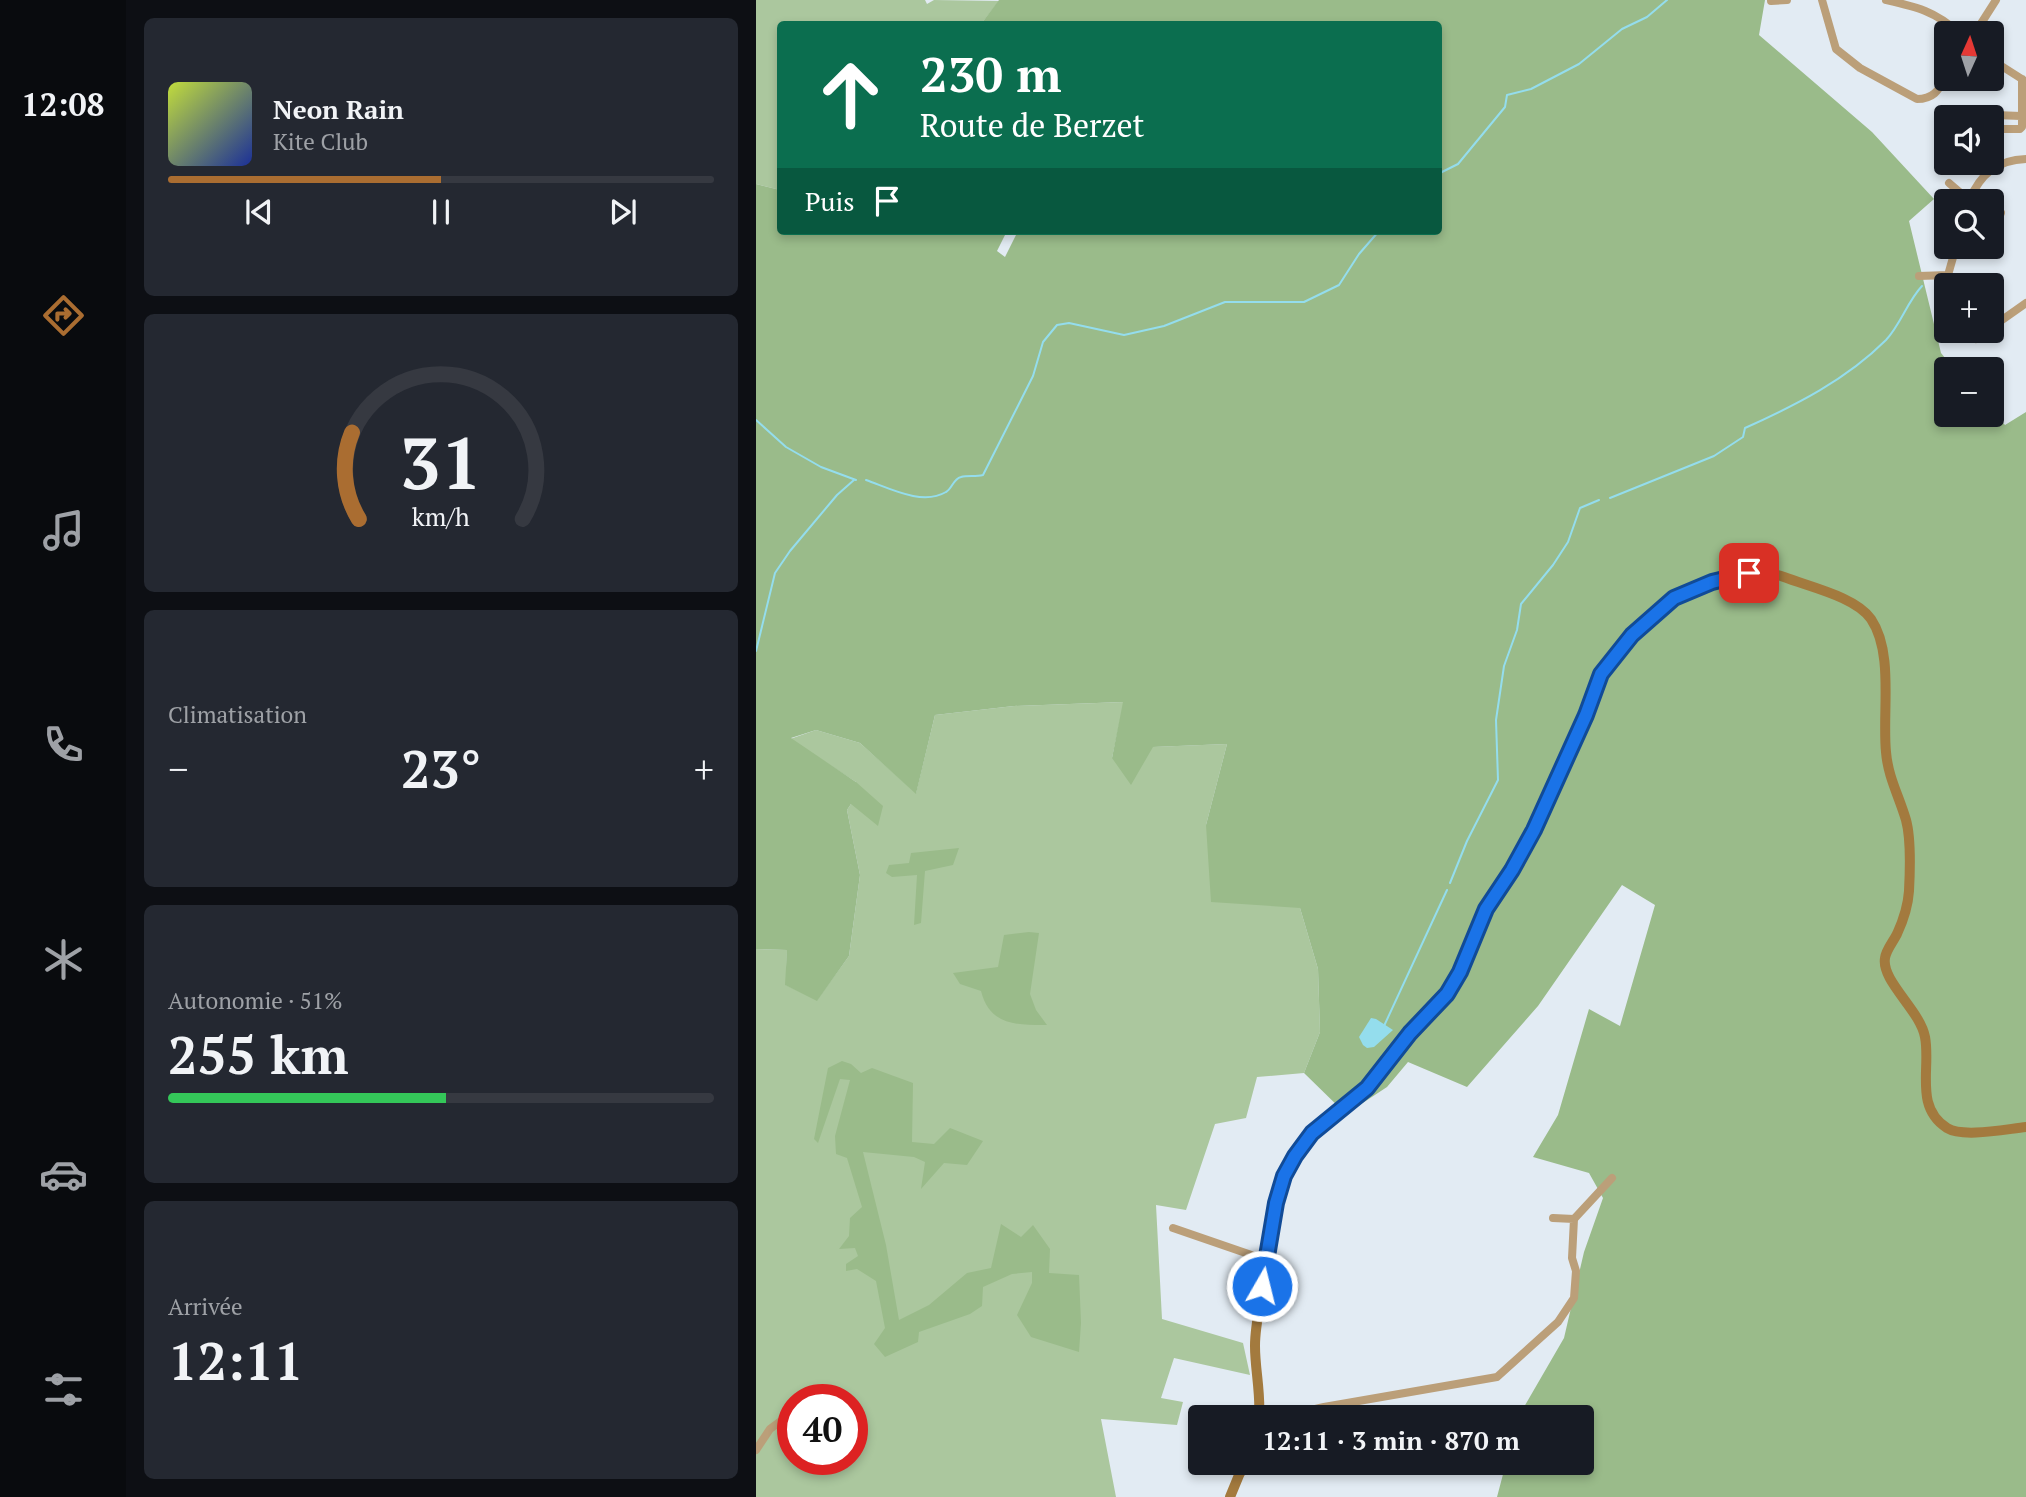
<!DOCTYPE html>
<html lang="fr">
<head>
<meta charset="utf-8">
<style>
	:root { --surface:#171b24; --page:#242831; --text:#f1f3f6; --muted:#9ea1a6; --line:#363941; --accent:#aa6d31 }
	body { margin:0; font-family:"PT Serif",serif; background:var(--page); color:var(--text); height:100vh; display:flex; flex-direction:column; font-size:26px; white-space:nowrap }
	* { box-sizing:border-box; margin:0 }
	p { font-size:23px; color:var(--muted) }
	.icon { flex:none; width:38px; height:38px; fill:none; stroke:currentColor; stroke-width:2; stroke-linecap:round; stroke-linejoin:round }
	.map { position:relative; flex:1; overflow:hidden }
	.side { display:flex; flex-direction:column; gap:18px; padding:18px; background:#0d0f14; width:630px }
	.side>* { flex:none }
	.banner { position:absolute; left:21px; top:21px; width:665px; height:214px; border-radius:7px; box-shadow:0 4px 10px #0003; background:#0b6e4f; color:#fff; overflow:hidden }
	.needle { width:46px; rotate:3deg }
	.controls { position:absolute; left:1178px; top:21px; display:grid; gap:14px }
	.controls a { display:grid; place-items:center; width:70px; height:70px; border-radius:7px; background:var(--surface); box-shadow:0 4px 10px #0003; font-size:35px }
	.speed { position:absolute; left:21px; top:1384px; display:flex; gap:14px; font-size:35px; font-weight:700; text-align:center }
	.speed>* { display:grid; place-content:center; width:91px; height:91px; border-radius:50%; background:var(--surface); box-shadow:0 4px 10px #0003; line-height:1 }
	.speed .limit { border:10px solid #d22; background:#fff; color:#111 }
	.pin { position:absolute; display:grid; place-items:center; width:60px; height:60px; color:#fff; margin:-30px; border-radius:14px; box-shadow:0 4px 10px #0006 }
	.me { position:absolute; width:77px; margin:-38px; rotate:8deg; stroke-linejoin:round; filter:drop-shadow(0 0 5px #0008) }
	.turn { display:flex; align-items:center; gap:24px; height:147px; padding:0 28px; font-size:32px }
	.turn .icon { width:91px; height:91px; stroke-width:2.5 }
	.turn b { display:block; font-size:49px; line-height:60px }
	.then { display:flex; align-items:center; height:66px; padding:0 28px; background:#0003; gap:14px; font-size:26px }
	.big { font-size:52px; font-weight:700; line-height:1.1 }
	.side .card { flex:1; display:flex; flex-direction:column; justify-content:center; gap:10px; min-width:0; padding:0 24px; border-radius:10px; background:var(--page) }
	.side .dial { align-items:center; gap:0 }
	.dial svg { height:182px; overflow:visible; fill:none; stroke:var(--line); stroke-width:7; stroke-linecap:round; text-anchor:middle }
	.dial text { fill:var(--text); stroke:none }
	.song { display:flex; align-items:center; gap:21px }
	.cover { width:84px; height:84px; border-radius:10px; background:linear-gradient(135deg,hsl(70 70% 55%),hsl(230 70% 35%)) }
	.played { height:7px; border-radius:4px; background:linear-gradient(90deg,var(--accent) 50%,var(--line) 50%) }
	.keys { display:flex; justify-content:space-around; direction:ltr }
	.heat { display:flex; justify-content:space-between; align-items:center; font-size:38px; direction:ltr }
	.charge { height:10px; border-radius:5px; background:linear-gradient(90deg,#34c759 51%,var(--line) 0) }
	.trip { position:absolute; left:432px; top:1405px; width:406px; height:70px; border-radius:7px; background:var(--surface); box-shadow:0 4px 10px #0003; font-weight:700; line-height:70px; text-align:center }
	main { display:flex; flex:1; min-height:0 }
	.tabs { display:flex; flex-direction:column; width:126px; justify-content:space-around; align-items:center; background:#090b0e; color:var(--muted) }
	.tabs .icon { width:49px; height:49px }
	.tabs .selected { color:var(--accent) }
	.tabs b { font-size:32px; color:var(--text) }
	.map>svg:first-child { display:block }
	.green { fill:#abc79e; fill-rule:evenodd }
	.forest { fill:#9abb8a }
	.water { fill:#94dded }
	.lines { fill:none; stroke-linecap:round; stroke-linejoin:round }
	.stream { stroke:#94dded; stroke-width:2 }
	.street { stroke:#bb9f79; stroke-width:8 }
	.secondary { stroke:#a37a3e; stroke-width:10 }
	.route-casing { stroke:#114b97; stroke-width:18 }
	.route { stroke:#1a73e8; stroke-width:12 }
</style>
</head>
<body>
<main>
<nav class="tabs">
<b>12:08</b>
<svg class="icon selected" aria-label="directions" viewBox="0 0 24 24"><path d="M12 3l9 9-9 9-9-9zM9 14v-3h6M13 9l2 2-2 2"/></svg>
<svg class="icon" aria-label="music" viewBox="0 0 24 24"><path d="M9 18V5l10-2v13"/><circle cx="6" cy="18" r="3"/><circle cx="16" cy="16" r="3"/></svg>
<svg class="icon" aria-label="phone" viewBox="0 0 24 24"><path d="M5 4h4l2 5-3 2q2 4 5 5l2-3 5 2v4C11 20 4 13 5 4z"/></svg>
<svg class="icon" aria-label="climate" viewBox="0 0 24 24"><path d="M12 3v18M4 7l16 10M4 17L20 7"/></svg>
<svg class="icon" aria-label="car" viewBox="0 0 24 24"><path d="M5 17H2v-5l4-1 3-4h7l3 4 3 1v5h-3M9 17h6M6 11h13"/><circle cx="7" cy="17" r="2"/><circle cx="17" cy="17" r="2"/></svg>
<svg class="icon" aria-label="filters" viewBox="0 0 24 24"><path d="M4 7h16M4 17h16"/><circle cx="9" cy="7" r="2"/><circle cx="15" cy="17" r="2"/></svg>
</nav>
<section class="side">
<div class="card">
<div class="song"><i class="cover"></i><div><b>Neon Rain</b><p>Kite Club</p></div></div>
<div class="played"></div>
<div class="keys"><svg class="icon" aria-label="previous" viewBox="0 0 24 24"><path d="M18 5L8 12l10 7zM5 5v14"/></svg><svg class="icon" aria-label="pause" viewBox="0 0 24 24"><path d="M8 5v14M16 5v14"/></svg><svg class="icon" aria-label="next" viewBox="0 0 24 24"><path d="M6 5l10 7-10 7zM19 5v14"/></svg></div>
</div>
<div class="card dial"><svg viewBox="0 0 100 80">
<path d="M14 69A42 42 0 1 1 86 69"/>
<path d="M14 69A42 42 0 0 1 11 31" stroke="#aa6d31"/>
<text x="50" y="56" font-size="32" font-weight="700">31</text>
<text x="50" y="72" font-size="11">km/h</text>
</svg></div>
<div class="card"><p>Climatisation</p>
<div class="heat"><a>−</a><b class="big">23°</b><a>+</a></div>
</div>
<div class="card"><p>Autonomie · 51%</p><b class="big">255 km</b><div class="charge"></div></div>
<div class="card"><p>Arrivée</p><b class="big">12:11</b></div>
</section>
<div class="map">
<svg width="1270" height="1497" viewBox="0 0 1270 1497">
	<rect width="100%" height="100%" fill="#e2ebf3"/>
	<path class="green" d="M0,0h169l2,4 7,-4 65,1 -18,23h-201v166l-24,-6z
		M368,702l-12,56 40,-11 75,-3 -21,81 94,83 18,61 2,63 -16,41 -47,4 -11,41 -31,6 -29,86 -30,-5 6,114 81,24 7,32 -76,-17 -13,40 22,4 -6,23 -76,-6 15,78h-360v-548l31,1 -1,35 31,15 32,-44 11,-81 -13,-65 4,-6 5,-22 -66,-43 26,-9 44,13 56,50 19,-78 79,-9zM37,1400h59v60h-59z"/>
	<path class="forest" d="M243,0h766l-6,35 113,97 62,67 -25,22 32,132 13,16h-8v46h46v-4l13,14 21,-13v1085h-529l9,-34h76v-45l-61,-1 3,-10 40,-69 20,-86 19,-54 -14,-25 -56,-16 25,-42 31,-106 31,17 35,-121 -33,-20 -84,121 -71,81 -59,-25 -21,25 -41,27 -42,-41 16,-41 -2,-63 -18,-61 -89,-6 -5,-77 21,-81 -74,3 -22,38 -19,-27 11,-56 -109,4 -79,9 -19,79 -56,-51 -44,-13 -25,8 65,44 27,24 -5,20 -27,-22 -4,6 13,65 -11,81 -32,45 -32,-16 2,-35 -31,-1v-765l24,6v41h227l-10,20 8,6 11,-22 -2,-4h424v-207h-457z
		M203,848l-6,17 -28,6 -4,52 -7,2 3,-50 -25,2 -6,-4 3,-8 20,-2 2,-10z
		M273,932l10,1 -9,61 6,16 11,15c-30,0 -57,1 -66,-34l-21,-7 -7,-11 45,-6 6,-32z
		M86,1061l9,3 10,9 11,-5 41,15 -1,59 22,2 16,-16 33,13 -16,24 -23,-2 -23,26 4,-27 -11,-5 -51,-5 23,93 13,75 30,-15 38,-32 24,-5 10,-44 20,13 12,-12 17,24 -1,24 30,2 2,48 -2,29 -48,-15 -14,-22 15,-32v-11l-20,2 -29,13 -1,19 -12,8 -51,18 -1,10 -33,15 -11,-13 11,-16 -9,-47 -19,-12 -11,2v-7l12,-8 -3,-8 -16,1 10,-13 1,-18 12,-11 -15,-49 -11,-4 -1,-18 15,-56 -10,-1 -22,64 -4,-4 14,-71z"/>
	<path class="water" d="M615,1018l5,1 17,11 -19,17 -7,1 -4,-3 -4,-8z"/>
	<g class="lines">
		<path class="stream" d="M682,174l20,-10 47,-57 2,-12 24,-6 48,-25 43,-35 25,-12 20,-17
			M0,420l30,27 35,20 35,13
			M110,480c23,8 56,26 80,12 6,-3 7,-13 15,-15 7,-2 14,0 22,-2l50,-99 10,-34 14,-17 12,-2 55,12 40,-9 61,-24h79l35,-17 20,-31 20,-23
			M854,498l104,-42 29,-19 2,-9c51,-23 101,-48 141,-88 15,-16 21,-38 36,-54
			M0,651l19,-78 15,-22 47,-56 17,-15
			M694,883l17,-42 31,-61 -2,-60 8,-54 13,-36 4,-26 32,-39 15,-23 12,-34 19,-8
			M628,1026l63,-136"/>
		<path class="street" d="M1066,0l14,49 24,19 57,31c16,0 21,-8 29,-21
			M1130,0c31,7 49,11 73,33
			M1015,1l16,-1
			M1219,33l21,-33
			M1236,60l33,21
			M1237,129h27l2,-2v-48
			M1237,168v-51l2,-2 26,1
			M1193,183l21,18
			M1213,201c11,-27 28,-41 57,-42
			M1236,211l9,2
			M1218,247l16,5
			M1163,276l29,-1 8,-28
			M1236,327l34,-24
			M1220,339l11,-8
			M797,1218l21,1
			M417,1228l93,32
			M541,1418l14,-8 13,-3 173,-30 61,-55 16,-24 2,-27 -4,-13 2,-39 38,-41
			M0,1450l14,-21 23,-17
			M485,1473l14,-10"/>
		<path class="secondary" d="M503,1418c2,-25 -4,-48 -4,-72 0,-18 4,-36 7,-53 4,-38 8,-79 22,-115 19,-48 52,-57 84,-91 16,-17 28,-39 44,-56 12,-14 27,-25 37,-39 17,-25 22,-56 36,-82 16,-29 37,-55 51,-85 17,-35 33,-70 48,-106 7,-16 11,-35 20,-50 33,-52 114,-116 180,-92 26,10 72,20 87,42 23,34 11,93 15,133 2,25 13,44 20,68 5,18 4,52 3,71 -1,15 -6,30 -12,43 -4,8 -11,16 -12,24 -4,23 35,52 40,79 6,31 -11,70 22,91 16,10 59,1 79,-1
			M474,1497l14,-34"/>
	</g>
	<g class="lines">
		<defs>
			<path id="route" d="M506,1286l14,-83 8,-27 11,-20 17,-23 55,-45 43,-55 37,-39 13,-22 26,-63 26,-39 22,-40 52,-115 15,-41 31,-39 42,-37 38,-16 37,-9"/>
		</defs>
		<use href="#route" class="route-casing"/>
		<use href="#route" class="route"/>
	</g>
</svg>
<div class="controls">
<a><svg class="needle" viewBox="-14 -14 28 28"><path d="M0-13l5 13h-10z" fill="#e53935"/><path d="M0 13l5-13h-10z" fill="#9ea1a6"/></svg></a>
<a><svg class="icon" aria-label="sound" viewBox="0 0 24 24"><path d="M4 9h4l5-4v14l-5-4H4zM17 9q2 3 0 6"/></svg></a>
<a><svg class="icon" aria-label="search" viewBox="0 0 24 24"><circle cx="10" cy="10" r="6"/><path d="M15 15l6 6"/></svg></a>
<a>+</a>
<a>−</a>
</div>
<div class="speed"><div class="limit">40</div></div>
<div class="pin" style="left:993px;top:573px;background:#d93025"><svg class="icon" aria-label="arrive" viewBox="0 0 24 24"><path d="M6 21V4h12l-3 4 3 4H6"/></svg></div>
<svg class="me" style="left:506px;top:1286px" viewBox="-20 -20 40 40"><circle r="17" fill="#1a73e8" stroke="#fff" stroke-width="3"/><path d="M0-11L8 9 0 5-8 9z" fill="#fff"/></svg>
<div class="trip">12:11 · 3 min · 870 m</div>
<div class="banner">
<div class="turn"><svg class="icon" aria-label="ahead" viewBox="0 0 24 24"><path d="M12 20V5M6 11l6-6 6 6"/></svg><div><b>230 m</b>Route de Berzet</div></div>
<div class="then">Puis<svg class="icon" aria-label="arrive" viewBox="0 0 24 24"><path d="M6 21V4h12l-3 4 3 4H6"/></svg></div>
</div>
</div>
</main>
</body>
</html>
